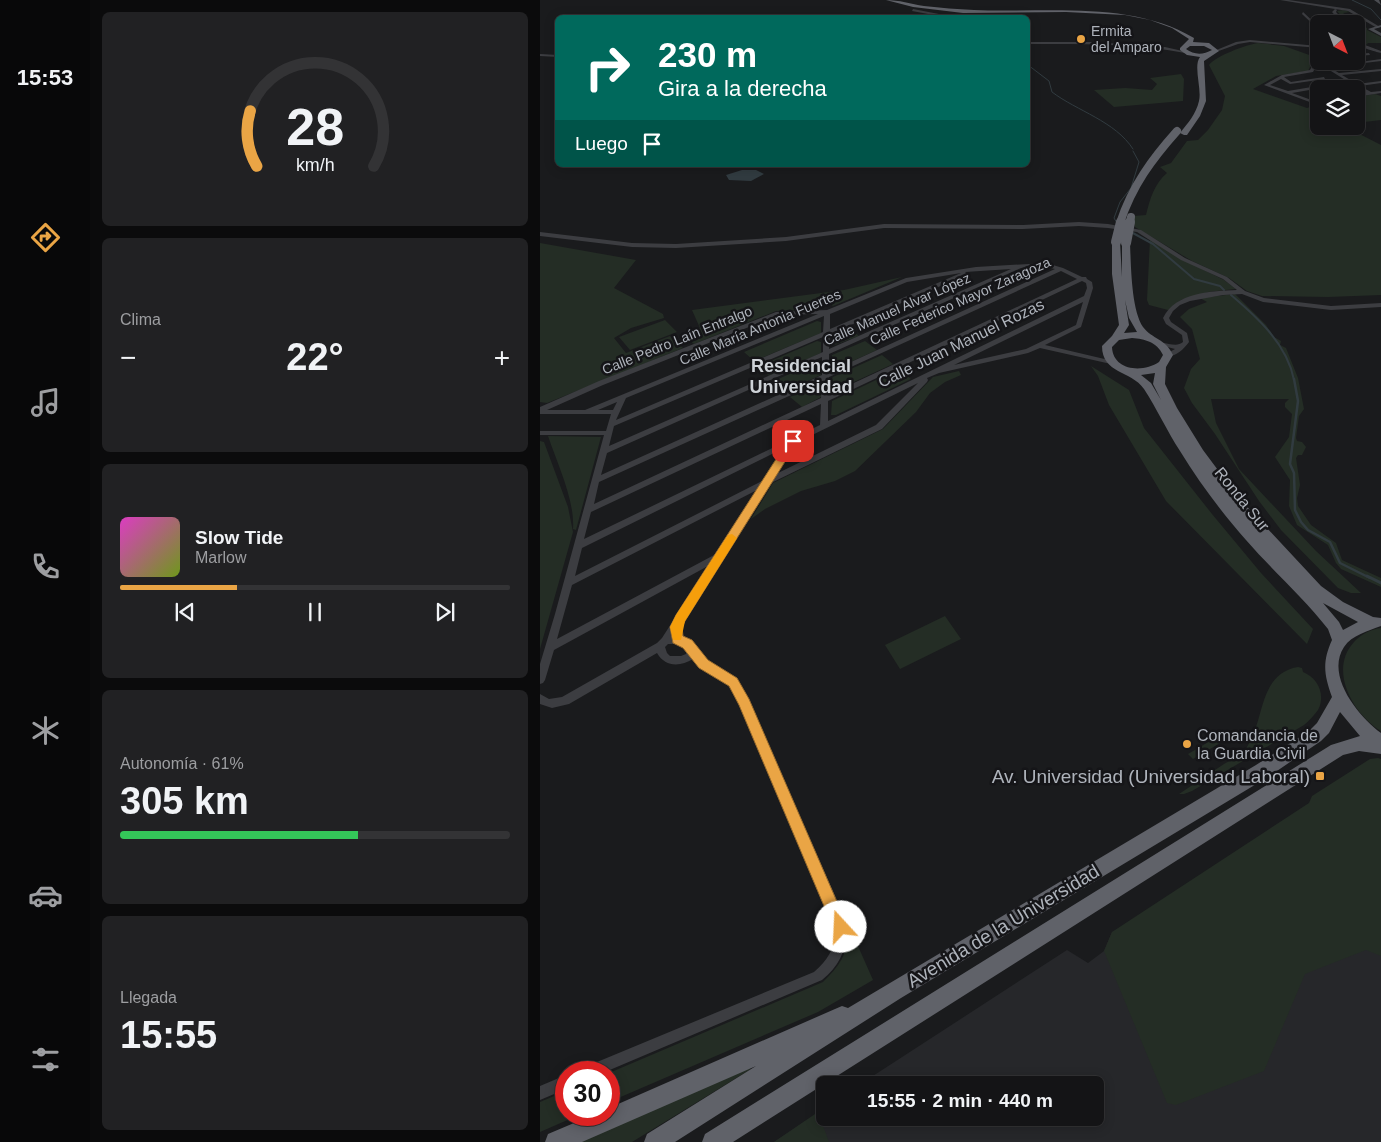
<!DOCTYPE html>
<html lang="es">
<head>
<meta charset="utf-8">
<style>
	:root { --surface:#141416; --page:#212123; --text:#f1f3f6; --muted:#9d9ea1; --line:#333335; --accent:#eaa545 }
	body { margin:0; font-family:Helvetica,sans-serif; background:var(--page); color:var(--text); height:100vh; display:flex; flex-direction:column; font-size:19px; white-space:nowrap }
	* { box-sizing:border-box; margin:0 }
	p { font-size:16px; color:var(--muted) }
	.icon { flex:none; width:28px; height:28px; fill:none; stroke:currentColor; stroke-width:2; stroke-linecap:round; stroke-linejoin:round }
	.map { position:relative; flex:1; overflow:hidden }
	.side { display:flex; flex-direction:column; gap:12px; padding:12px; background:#0b0b0c; width:450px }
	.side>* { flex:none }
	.hud { position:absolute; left:15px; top:15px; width:475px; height:152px; border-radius:8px; box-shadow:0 2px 12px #0003,0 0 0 1px var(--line); background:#00695c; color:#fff; overflow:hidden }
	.needle { width:32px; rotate:138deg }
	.fabs { position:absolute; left:770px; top:15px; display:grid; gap:10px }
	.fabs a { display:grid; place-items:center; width:55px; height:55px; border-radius:8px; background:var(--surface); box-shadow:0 2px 12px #0003,0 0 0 1px var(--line); font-size:25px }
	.speed { position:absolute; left:15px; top:1061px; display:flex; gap:10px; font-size:25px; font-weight:700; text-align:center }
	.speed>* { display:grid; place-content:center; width:65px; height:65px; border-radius:50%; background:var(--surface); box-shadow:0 2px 12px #0003,0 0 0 1px var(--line); line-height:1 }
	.speed .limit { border:8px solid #d22; background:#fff; color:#111 }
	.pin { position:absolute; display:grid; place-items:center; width:42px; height:42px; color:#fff; margin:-21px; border-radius:10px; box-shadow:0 2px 8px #0006 }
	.me { position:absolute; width:55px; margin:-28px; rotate:340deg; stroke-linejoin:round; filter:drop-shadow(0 0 4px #0008) }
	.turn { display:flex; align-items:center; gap:18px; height:105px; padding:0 20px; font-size:22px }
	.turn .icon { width:65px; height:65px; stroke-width:2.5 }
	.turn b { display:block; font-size:35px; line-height:42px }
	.then { display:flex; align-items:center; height:48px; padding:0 20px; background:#0003; gap:10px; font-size:19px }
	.big { font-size:38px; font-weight:700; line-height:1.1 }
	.side .tile { flex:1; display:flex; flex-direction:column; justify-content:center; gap:8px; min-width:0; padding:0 18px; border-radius:8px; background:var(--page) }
	.side .dial { align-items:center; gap:0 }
	.dial svg { height:130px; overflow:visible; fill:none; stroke:var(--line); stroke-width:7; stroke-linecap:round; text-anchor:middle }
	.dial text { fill:var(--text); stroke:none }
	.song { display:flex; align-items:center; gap:15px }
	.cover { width:60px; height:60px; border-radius:8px; background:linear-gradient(135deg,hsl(310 70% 55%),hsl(80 70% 35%)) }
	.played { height:5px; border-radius:2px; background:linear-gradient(90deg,var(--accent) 30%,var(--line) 30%) }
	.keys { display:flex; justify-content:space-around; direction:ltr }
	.heat { display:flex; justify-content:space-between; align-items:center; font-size:28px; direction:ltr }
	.charge { height:8px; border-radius:4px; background:linear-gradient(90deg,#34c759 61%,var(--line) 0) }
	.trip { position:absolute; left:276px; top:1076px; width:288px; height:50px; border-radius:8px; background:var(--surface); box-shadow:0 2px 12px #0003,0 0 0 1px var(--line); font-weight:700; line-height:50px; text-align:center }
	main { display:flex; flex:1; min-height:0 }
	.tabs { display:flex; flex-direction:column; width:90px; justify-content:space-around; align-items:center; background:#080809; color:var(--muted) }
	.tabs .icon { width:35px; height:35px }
	.tabs .on { color:var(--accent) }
	.tabs b { font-size:22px; color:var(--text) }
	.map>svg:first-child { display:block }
	.built { fill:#26272a }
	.green { fill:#242d25 }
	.water { fill:#313b40 }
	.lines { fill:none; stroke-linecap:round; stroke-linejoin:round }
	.stream-far3 { stroke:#313b40; stroke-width:1 }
	.stream-far2 { stroke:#313b40; stroke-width:2 }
	.stream-far1 { stroke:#313b40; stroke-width:2.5 }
	.stream { stroke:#313b40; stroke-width:3 }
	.minor { fill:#3c3d41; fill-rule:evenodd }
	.secondary { fill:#4a4c51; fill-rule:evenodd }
	.trunk { fill:#606269; fill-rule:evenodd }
	.trunk-bridge-far1 { stroke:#606269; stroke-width:8 }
	.trunk-bridge { stroke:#606269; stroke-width:10 }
	.route { fill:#eaa545; stroke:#986b2d }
	.slow { fill:#f59e0b }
	.poi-dot { fill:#eaa545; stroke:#151518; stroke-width:2 }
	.labels { text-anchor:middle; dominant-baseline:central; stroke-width:5; stroke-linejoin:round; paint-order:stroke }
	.far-poi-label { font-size:14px; fill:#aeb3bb; stroke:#151518; text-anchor:start }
	.far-street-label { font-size:14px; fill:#aeb3bb; stroke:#151518 }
	.street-label { font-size:16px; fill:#aeb3bb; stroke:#151518 }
	.poi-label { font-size:16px; fill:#aeb3bb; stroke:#151518; text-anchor:start }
	.far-district-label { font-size:18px; font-weight:bold; fill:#ced2d7; stroke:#151518 }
	.near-poi-label { font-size:19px; fill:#aeb3bb; stroke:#151518; text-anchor:end }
	.near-street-label { font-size:19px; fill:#aeb3bb; stroke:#151518 }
</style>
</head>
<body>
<main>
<nav class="tabs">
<b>15:53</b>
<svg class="icon on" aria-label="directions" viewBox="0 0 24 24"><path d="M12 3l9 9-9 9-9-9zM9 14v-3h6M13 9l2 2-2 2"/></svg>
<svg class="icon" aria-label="music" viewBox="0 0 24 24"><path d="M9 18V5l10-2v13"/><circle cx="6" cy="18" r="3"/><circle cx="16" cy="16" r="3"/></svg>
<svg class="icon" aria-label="phone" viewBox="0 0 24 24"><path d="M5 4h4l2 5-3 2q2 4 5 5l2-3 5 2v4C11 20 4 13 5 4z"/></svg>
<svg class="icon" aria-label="climate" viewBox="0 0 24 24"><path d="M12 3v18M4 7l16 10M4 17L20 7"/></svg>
<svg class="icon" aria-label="car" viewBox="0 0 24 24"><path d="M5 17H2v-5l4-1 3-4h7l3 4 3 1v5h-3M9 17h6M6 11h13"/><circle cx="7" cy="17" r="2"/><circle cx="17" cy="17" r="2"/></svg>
<svg class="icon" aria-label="filters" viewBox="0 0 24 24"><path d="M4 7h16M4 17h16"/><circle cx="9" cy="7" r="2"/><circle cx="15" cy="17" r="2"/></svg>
</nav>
<section class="side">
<div class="tile dial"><svg viewBox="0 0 100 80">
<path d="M14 69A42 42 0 1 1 86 69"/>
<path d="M14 69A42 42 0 0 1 10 35" stroke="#eaa545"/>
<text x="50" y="56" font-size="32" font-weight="700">28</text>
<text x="50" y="72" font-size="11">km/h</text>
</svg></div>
<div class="tile"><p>Clima</p>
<div class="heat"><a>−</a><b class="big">22°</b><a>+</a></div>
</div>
<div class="tile">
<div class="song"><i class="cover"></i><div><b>Slow Tide</b><p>Marlow</p></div></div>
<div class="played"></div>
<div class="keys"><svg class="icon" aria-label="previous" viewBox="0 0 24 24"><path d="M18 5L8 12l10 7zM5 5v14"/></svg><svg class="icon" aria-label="pause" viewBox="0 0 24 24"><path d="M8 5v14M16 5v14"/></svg><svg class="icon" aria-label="next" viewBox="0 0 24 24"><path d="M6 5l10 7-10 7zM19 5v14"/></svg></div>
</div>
<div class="tile"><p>Autonomía · 61%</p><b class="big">305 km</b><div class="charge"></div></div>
<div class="tile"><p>Llegada</p><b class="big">15:55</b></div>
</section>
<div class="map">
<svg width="841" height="1142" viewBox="0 0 841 1142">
	<rect width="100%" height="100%" fill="#1a1b1d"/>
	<path class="built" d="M841,794v348h-607l51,-34v10h270v-33h-236l208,-135 21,13 16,-12 8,-19z"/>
	<path class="green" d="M803,10l7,2 -7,1 24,15v2l14,7v6h-13l-2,2 -10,-12v-9h-8l-11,-13z
		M718,43l26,3 31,11 -7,14 -32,5 -23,13 54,19 12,-4v22h25l37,19v150l-53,2 -66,-1 -15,-5 -18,-13 -37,-17 -57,-34 -2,-5 1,-6 12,-1c4,-16 8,-31 21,-42l-7,-6 11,-4 16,-22 11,-1 10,-10 14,-20 3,-14 -16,-31c7,-9 36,-20 49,-22z
		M641,74l3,5 -1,22 -69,6 -20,-17 31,-2 27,2 5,-6 -7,-6z
		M835,94l6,2v24l-25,3v-26z
		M610,239l32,20 42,21 11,8v1l-27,3 -27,8 -13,10 -19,-5 -2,-5z
		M0,243l96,17 -22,28 49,26 1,4 -33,10 -17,10 12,15 44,-17 13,12 -136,55 -7,-1z
		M362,277l-69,29 -4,-3 -19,7 -34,1 -82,33 -10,-9 16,-7 -8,-18 152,-20z
		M695,294l31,31 8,12 7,4 -1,4 6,3 12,30 6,31 -5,7 -3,22 1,3 5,1 4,5 -4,8h-4l-2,3 4,27 -3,13 1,8 13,19 25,18 6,17 39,18v9l-40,-18 -5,-6 -8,-18 -31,-20 -8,-19 1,-26 -15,-23 14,-20 3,-23 -7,-7v-4l4,-4h-78l5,24 23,46 77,82 45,42h-10l-13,-5 -57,-58 -22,-29 -44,-67 -23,-31 -8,-15 7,-19 9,-10 -8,-30 -12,-12 9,-8 18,-7 -7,-4z
		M125,320l12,12 -47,18 -11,-13z
		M277,321l4,1v11l-67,28 -10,-9z
		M309,328l10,8 -27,10 -1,-10z
		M277,341l4,1v11l-52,23 -10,-10z
		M325,341l12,9 -40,18h-5v-13z
		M342,355l11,9 -61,28 -1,-12 2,-3z
		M276,362l5,2v11l-36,16 -11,-10z
		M551,366l38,24 15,38 68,86 49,59 52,56 -6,15 -141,-143 -57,-96 -11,-29z
		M359,369l12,10 -75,36h-5l1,-14z
		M419,371l2,4 -16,7 -15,11 -14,19 -61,59 -20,10 -34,10 -36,18 -14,10 22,-36 110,-54 50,-52z
		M278,384l3,2v11l-19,10 -12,-10z
		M8,436l53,1 -25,93 -3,-1c2,-29 -16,-66 -25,-93z
		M0,441l4,1 24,65 5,25 -33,117z
		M405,616l16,23 -61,30 -15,-24z
		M841,628v103c-28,-17 -53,-61 -27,-89 6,-7 17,-13 27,-14z
		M758,667l4,1 1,4c15,6 23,23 15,38 -4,5 -9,11 -14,15l-112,66 -8,3h-5c15,-10 30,-20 45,-30 7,-4 15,-8 20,-13 22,-26 12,-77 54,-84z
		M682,734l5,5 -34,20 -5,-5z
		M838,758l3,1v197l-15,-6 -61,24 -41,97 -88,34 -9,-2 -63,-152 8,-19 197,-129 3,-7 58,-37z
		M306,919l27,61 -55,32 -209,90v-29l214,-91c21,-20 28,-34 23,-63z
		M205,1068l6,1 -119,73h-53z
		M26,1091v24h13l-39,17v-30z
		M278,1112l11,30h-55z"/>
	<path class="water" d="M202,170h14l8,4 -13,7 -22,-1 -3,-5z"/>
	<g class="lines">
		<path class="stream-far3" d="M812,0l19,9 10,11
			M488,65l21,16 3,11c25,19 63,29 81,57
			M577,223l-3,-5 6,-16 11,-14 8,-26 -6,-11"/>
		<path class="stream-far2" d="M577,222l1,2
			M591,232l22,12 41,35 26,7 4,4
			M691,295c26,22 56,49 63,85"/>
		<path class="stream-far1" d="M754,379l4,22 -8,63 4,9 1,37 6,12 7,8 22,12 10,21 30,15"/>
		<path class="stream" d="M827,576l14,7"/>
		<path class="minor" d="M740,0h9l61,9 30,18 -3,1 -29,-17 -13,-2 2,1 -1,2 11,12h-4l-11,-12 3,-3z
			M373,9l26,5 2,1 -2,1 -27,-5z
			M763,12l16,15v3l-17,-16z
			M781,16h1l8,8h-4l-7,-7z
			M816,35l9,10 16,6v2c-11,-3 -24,-5 -25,-18z
			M710,40l69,6v2l-69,-6 -12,2 -22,8 -2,-1 22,-9z
			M488,42h65l72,5 22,5 -2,1c-51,-10 -105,-9 -157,-9z
			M829,53l1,2 -14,1v-2z
			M0,54l18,1v2l-18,-1z
			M779,54v7l20,12 42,-4v2l-39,4 15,9 24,-3v2l-21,3 11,6 10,-1v2l-25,4v-2l10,-2 -16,-10 -58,10 25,9 -2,2 -51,-19 18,-10 28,-5zM778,63l29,18 -59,10 -18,-6 11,-6 9,5 35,-5 -1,-2 -33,5 -7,-5 29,-5z
			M841,59v2l-33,4 -2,-1z
			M539,222l29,2 33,6 44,28 42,19 18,14 19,7 67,8 50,-3v4l-50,3 -68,-8 -21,-8 -19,1 -33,6 -10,4 -7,6 -4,7 2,4 16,11 2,9c-6,8 -13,15 -23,14v-2l9,-5 -15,-4v-2c8,-1 16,5 23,-1l-1,-7 -16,-11 -3,-6c13,-26 48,-27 74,-28l-14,-11 -42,-19 -44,-28 -29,-4 -29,-2 -56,3 -139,-1 -98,13 -110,7 -44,-1 -92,-11v-4l92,11 44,1 110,-7 98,-13 139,1z
			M506,263l17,5 19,9h4l1,2 5,3 1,6 -12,39 -36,18 68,16v2l-2,1 -71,-16 -12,5 -89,20 -12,5 1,2 -1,2 -45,47 -113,55 -96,152 7,1 9,4 17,20 30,18 12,21 96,216c6,26 -1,47 -22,64l-217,92h-21l1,-5 229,-95c19,-17 24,-30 18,-56l-92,-211 -10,-20 -30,-18 -7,-8c-13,8 -28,8 -36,-6l-88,51 -17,4 -12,-4v-10l9,5 13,-2 95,-54 5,-5 46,-72 -154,84 -9,30 -2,3 -3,1v-20l15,-50 49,-179h-64v-4h66l5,-17h-71v-7l59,-26 177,-69 51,-2 79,-32 70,-11zM506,267l9,2 -226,103v-18l192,-86zM471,269l-182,80 1,-15 136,-59 1,-1 -2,-2zM521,271l16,8 -249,116 1,-18zM421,273l-131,56v-15l77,-32zM542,281l4,2 1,5 -3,8 -256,125v-20zM543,302l-7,23 -50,24 -72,16zM278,314l-233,96h-38l56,-25 176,-70zM284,316l-1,16 -207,88 10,-22zM283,337v15l-214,94 5,-20zM282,357v18l-221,100 6,-22zM282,381l-1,17 -227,106 5,-22zM378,383l-42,42 -100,49 20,-31zM77,402l-4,8h-15zM281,404l-1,21 -236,114 7,-27zM244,448l-20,32 -189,96 7,-28zM217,490l-41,64 -159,85 15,-54zM128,644h11l8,6 -1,4 -5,2h-11l-3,-3 -2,-6z
			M26,1075v14l-26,11v-14z"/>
		<path class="secondary" d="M834,0h5l2,5z
			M841,25v2l-7,2 7,4v3l-13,-7z"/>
		<path class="trunk" d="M346,0c13,0 25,4 38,6 17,2 33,3 50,4 72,3 157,-10 220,28l-1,4 16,1 10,8 -15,10 2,40 -6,15 -13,19h-3l-4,-2c8,-10 16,-19 19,-32 3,-12 -6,-35 1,-44l-13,-2 -7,-5v-2l9,-9 -17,-11 -22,-8 -25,-5 -59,-3 -103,1 -50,-6zM650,46h14l8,4c-9,5 -18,5 -26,-1z
			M576,239l4,3 2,35v-34l4,-3 4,3c1,21 1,66 13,84 9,12 23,12 30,28l-7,12 -1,17 12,24 26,42 35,47 83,89 22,16 30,15 8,1v8c-13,5 -29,9 -37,21 -19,29 15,70 37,86v21l-22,-3 -16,4 -610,387h-31l3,-8 626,-389 29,-9 -20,-24 -11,21 -8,8 -53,36 -367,221 -226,144h-31l3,-8 109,-68 -174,76h-37l3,-8 45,-19h16v-7l226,-99 7,-3 6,2 408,-243 53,-34 8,-8 15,-26c-8,-22 -10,-35 0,-57l-4,-11c-25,-32 -56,-59 -82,-89 -24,-27 -47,-58 -66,-89 -13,-20 -23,-42 -36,-62 -13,-19 -42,-15 -42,-43l10,-10 7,-11 -7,-51v-32zM585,300l4,18 8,14 -13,1 5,-8zM592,338c13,1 25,4 31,17l-4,7c-16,11 -46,9 -47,-15l7,-7zM615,373l-2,11 8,16 -10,-17 -10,-8zM783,603l35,19 -15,8 -4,-8z"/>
		<path class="trunk-bridge-far1" d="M580,223c12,-37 32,-64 57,-92
			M590,223l1,-6"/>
		<path class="trunk-bridge" d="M576,242l5,-20
			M586,243l4,-21"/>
	</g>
	<path class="route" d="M253,438l5,3 -113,180 -3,6 1,9 9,4 16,20 29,18 12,21 99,228 -2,5 -5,3 -6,-3 -96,-227 -10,-19 -30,-18 -16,-20 -10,-5 -3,-16 6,-12 113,-176z"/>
	<path class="slow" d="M192,534l5,4 -52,83 -4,19h-8l-3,-13 6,-12 52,-80z"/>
	<g class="poi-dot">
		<circle cx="541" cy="39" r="5"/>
		<circle cx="647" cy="744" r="5"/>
		<rect x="775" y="771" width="10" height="10" rx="2.5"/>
	</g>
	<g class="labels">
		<g class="far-poi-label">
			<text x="551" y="31">Ermita<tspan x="551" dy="16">del Amparo</tspan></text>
		</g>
		<g class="far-street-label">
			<text transform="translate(420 301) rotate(-24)">Calle Federico Mayor Zaragoza</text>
			<text transform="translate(357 309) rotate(-24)">Calle Manuel Alvar López</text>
			<text transform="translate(220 327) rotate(-23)">Calle María Antonia Fuertes</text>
			<text transform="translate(137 340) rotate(-22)">Calle Pedro Laín Entralgo</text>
		</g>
		<g class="street-label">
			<text transform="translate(421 343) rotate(-26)">Calle Juan Manuel Rozas</text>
			<text transform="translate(702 499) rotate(51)">Ronda Sur</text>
		</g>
		<g class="poi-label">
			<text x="657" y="735">Comandancia de<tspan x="657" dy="18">la Guardia Civil</tspan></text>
		</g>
		<g class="far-district-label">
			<text x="261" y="366">Residencial<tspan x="261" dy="21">Universidad</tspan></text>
		</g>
		<g class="near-poi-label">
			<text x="770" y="776">Av. Universidad (Universidad Laboral)</text>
		</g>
		<g class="near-street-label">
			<text transform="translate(463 926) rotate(-31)">Avenida de la Universidad</text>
		</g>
	</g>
</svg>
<div class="fabs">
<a><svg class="needle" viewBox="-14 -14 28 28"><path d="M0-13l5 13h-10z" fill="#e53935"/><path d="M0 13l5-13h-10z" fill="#9d9ea1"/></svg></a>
<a><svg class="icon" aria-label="layers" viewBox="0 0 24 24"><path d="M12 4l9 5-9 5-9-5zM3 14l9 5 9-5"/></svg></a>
</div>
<div class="speed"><div class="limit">30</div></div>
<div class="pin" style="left:253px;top:441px;background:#d93025"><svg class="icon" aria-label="arrive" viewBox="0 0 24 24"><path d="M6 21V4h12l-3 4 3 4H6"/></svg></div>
<svg class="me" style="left:301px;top:927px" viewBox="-20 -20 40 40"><circle r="19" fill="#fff"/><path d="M0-13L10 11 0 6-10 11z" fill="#eaa545"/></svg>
<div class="trip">15:55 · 2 min · 440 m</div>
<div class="hud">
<div class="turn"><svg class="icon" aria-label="right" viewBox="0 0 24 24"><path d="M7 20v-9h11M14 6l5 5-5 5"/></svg><div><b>230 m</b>Gira a la derecha</div></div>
<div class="then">Luego<svg class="icon" aria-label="arrive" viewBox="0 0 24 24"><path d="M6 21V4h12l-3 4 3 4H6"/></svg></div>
</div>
</div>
</main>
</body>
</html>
